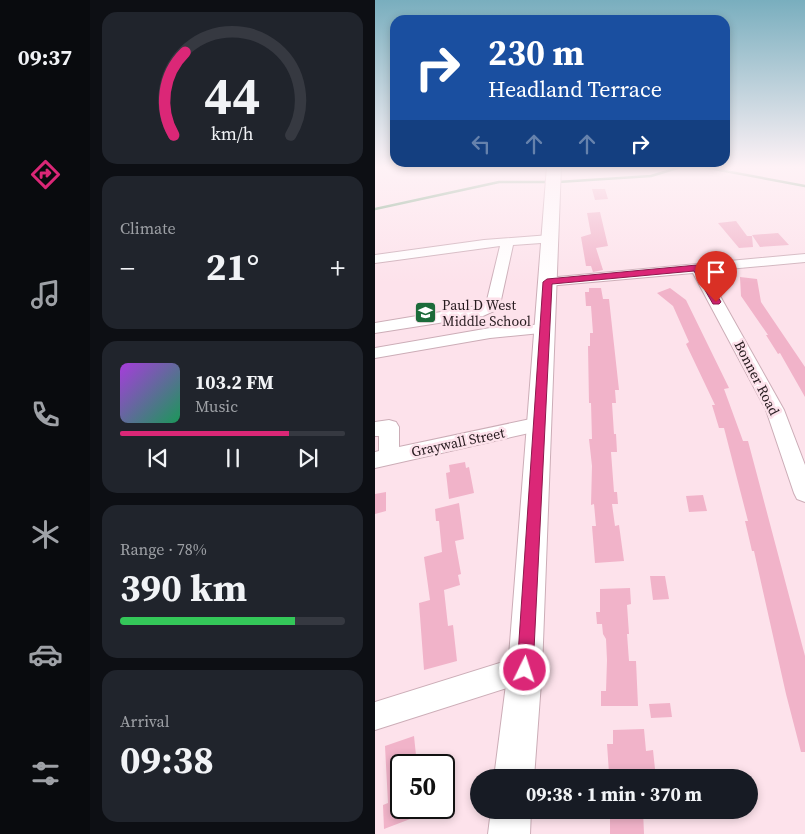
<!DOCTYPE html>
<html lang="en">
<head>
<meta charset="utf-8">
<style>
	:root { --surface:#171b24; --page:#20242c; --text:#f1f3f6; --muted:#9ea1a6; --line:#363941; --accent:#db2777 }
	body { margin:0; font-family:"Source Serif 4",serif; background:var(--page); color:var(--text); height:100vh; display:flex; flex-direction:column; font-size:19px; white-space:nowrap }
	* { box-sizing:border-box; margin:0 }
	p { font-size:16px; color:var(--muted) }
	.icon { flex:none; width:28px; height:28px; fill:none; stroke:currentColor; stroke-width:2; stroke-linecap:round; stroke-linejoin:round }
	.map { position:relative; flex:1; overflow:hidden }
	.sheet { display:flex; flex-direction:column; gap:12px; padding:12px; background:#0d0f14; width:285px }
	.sheet>* { flex:none }
	.banner { position:absolute; left:15px; top:15px; width:340px; height:152px; border-radius:15px; box-shadow:0 2px 8px #0003; background:#1a4fa0; color:#fff; overflow:hidden }
	.speed { position:absolute; left:15px; top:754px; display:flex; gap:10px; font-size:25px; font-weight:700; text-align:center }
	.speed>* { display:grid; place-content:center; width:65px; height:65px; border-radius:50%; background:var(--surface); box-shadow:0 2px 8px #0003; line-height:1 }
	.speed .limit { border:2px solid #111; border-radius:8px; background:#fff; color:#111 }
	.pin { position:absolute; display:grid; place-items:center; width:42px; height:42px; color:#fff; margin:-51px -21px; border-radius:50% 50% 50% 0; rotate:-45deg; box-shadow:0 0 5px #0007 }
	.pin .icon { rotate:45deg }
	.me { position:absolute; width:55px; margin:-28px; rotate:4deg; stroke-linejoin:round; filter:drop-shadow(0 0 4px #0008) }
	.turn { display:flex; align-items:center; gap:18px; height:105px; padding:0 15px; font-size:22px }
	.turn .icon { width:65px; height:65px; stroke-width:2.5 }
	.turn b { display:block; font-size:35px; line-height:42px }
	.lanes { display:flex; align-items:center; height:48px; padding:0 15px; background:#0003; justify-content:center; gap:25px; direction:ltr }
	.lanes .off { opacity:.35 }
	.big { font-size:38px; font-weight:700; line-height:1.1 }
	.sheet .widget { flex:1; display:flex; flex-direction:column; justify-content:center; gap:8px; min-width:0; padding:0 18px; border-radius:15px; background:var(--page) }
	.sheet .dial { align-items:center; gap:0 }
	.dial svg { height:130px; overflow:visible; fill:none; stroke:var(--line); stroke-width:7; stroke-linecap:round; text-anchor:middle }
	.dial text { fill:var(--text); stroke:none }
	.song { display:flex; align-items:center; gap:15px }
	.cover { width:60px; height:60px; border-radius:8px; background:linear-gradient(135deg,hsl(280 70% 55%),hsl(150 70% 35%)) }
	.played { height:5px; border-radius:2px; background:linear-gradient(90deg,var(--accent) 75%,var(--line) 75%) }
	.keys { display:flex; justify-content:space-around; direction:ltr }
	.heat { display:flex; justify-content:space-between; align-items:center; font-size:28px; direction:ltr }
	.charge { height:8px; border-radius:4px; background:linear-gradient(90deg,#34c759 78%,var(--line) 0) }
	.trip { position:absolute; left:95px; top:769px; width:288px; height:50px; border-radius:25px; background:var(--surface); box-shadow:0 2px 8px #0003; font-weight:700; line-height:50px; text-align:center }
	main { display:flex; flex:1; min-height:0 }
	.menu { display:flex; flex-direction:column; width:90px; justify-content:space-around; align-items:center; background:#090b0e; color:var(--muted) }
	.menu .icon { width:35px; height:35px }
	.menu .selected { color:var(--accent) }
	.menu b { font-size:22px; color:var(--text) }
	.map>svg:first-child { display:block }
	.lines { fill:none; stroke-linecap:round; stroke-linejoin:round }
	.stream { stroke:#73a680; stroke-width:2.5 }
	.building { fill:#f1b3c9 }
	.minor-casing { stroke:#ccadb7; stroke-width:2 }
	.major-casing { stroke:#ccadb7; stroke-width:2 }
	.minor { fill:#fff; fill-rule:evenodd }
	.major { fill:#fff; fill-rule:evenodd }
	.route { fill:#db2777; stroke:#8e194d }
	.labels { text-anchor:middle; dominant-baseline:central; stroke-width:5; stroke-linejoin:round; paint-order:stroke }
	.poi-label { font-size:14px; fill:#261a1e; stroke:#fde2eb; text-anchor:start }
	.street-label { font-size:14px; fill:#261a1e; stroke:#fde2eb }
</style>
</head>
<body>
<main>
<nav class="menu">
<b>09:37</b>
<svg class="icon selected" aria-label="directions" viewBox="0 0 24 24"><path d="M12 3l9 9-9 9-9-9zM9 14v-3h6M13 9l2 2-2 2"/></svg>
<svg class="icon" aria-label="music" viewBox="0 0 24 24"><path d="M9 18V5l10-2v13"/><circle cx="6" cy="18" r="3"/><circle cx="16" cy="16" r="3"/></svg>
<svg class="icon" aria-label="phone" viewBox="0 0 24 24"><path d="M5 4h4l2 5-3 2q2 4 5 5l2-3 5 2v4C11 20 4 13 5 4z"/></svg>
<svg class="icon" aria-label="climate" viewBox="0 0 24 24"><path d="M12 3v18M4 7l16 10M4 17L20 7"/></svg>
<svg class="icon" aria-label="car" viewBox="0 0 24 24"><path d="M5 17H2v-5l4-1 3-4h7l3 4 3 1v5h-3M9 17h6M6 11h13"/><circle cx="7" cy="17" r="2"/><circle cx="17" cy="17" r="2"/></svg>
<svg class="icon" aria-label="filters" viewBox="0 0 24 24"><path d="M4 7h16M4 17h16"/><circle cx="9" cy="7" r="2"/><circle cx="15" cy="17" r="2"/></svg>
</nav>
<section class="sheet">
<div class="widget dial"><svg viewBox="0 0 100 80">
<path d="M14 69A42 42 0 1 1 86 69"/>
<path d="M14 69A42 42 0 0 1 21 18" stroke="#db2777"/>
<text x="50" y="56" font-size="32" font-weight="700">44</text>
<text x="50" y="72" font-size="11">km/h</text>
</svg></div>
<div class="widget"><p>Climate</p>
<div class="heat"><a>−</a><b class="big">21°</b><a>+</a></div>
</div>
<div class="widget">
<div class="song"><i class="cover"></i><div><b>103.2 FM</b><p>Music</p></div></div>
<div class="played"></div>
<div class="keys"><svg class="icon" aria-label="previous" viewBox="0 0 24 24"><path d="M18 5L8 12l10 7zM5 5v14"/></svg><svg class="icon" aria-label="pause" viewBox="0 0 24 24"><path d="M8 5v14M16 5v14"/></svg><svg class="icon" aria-label="next" viewBox="0 0 24 24"><path d="M6 5l10 7-10 7zM19 5v14"/></svg></div>
</div>
<div class="widget"><p>Range · 78%</p><b class="big">390 km</b><div class="charge"></div></div>
<div class="widget"><p>Arrival</p><b class="big">09:38</b></div>
</section>
<div class="map">
<svg width="430" height="834" viewBox="0 0 430 834">
	<rect width="100%" height="100%" fill="#fde2eb"/>
	<g class="lines">
		<path class="stream" d="M323,166l107,20
			M0,209l124,-27h59l93,-6 33,-10"/>
	</g>
	<path class="building" d="M217,189h13l3,10 -13,1z
		M225,212l8,34 -12,2 7,22 -10,2 -2,-6h-5l-5,-29 10,-3 -4,-21z
		M361,221l11,15h5l1,11 -14,1 -21,-25z
		M403,233l11,12 -29,2 -8,-12z
		M365,277l17,2 4,23 44,65v30l-25,-44 -2,1 -12,-19h2l-27,-39z
		M214,288h12l2,11h6l10,91h-4l1,13h-4l2,31h2l1,18h-6l3,40h3l1,12h-6l3,22 4,-1 5,36 -29,2 -3,-37h4l-2,-22 -3,1 1,-39 -3,-27h3l-1,-36h-2l-1,-57h2v-13h3l-2,-27h-5l-1,-14h4z
		M295,288l16,12 43,88 -5,1 19,52h5l57,215v96h-4l-15,-58 -32,-143h-2l-7,-30h3l-24,-93h-5l-7,-23h3l-29,-61 3,-2 -16,-36 -16,-13z
		M90,462l1,6 3,-1 5,26 -25,6 -3,-26 4,-1 -1,-7z
		M11,492v19l-11,3v-20z
		M328,495l4,16 -18,1 -3,-16z
		M84,503l5,36 -9,2 6,33 -3,1 2,10 -16,5 4,36 5,-1 4,36 -33,9 -5,-67 11,-3 -6,-43 18,-5 -3,-31h-3l-1,-12z
		M275,576h15l4,23 -16,1z
		M255,588l1,16 -4,1 2,29h-2l2,27h7l2,45h-37v-15h5l1,-31 -1,-21 -3,-5 -1,-10h-5l-1,-12h4v-23z
		M295,703l2,14 -21,1 -2,-14z
		M269,729l2,22 7,-1 2,19h-7v9h-34v-6l-5,1 -2,-29h6v-14z
		M39,736l3,29h-16v43h38l-55,21 -1,-24 5,-2 -3,-57z
		M235,810h33l1,24h-34z"/>
	<g class="lines">
		<defs>
			<path id="minor" d="M175,235l6,4 -1,3 -42,3 -12,55 -7,11 -11,5 -108,17v-10l108,-18 4,-5 13,-54 -125,17v-8l109,-15z
				M430,254v8l-99,9 78,139 21,55v37l-8,-3 -3,-6 -28,-83 -73,-137 -146,13 -5,-1 -2,-3 2,-3 5,-1z
				M170,324l6,2 2,3 -2,3 -61,6 -115,20v-10l115,-20z
				M165,417l7,2 2,5 -2,5 -172,39v-16l4,-1v-15h-4v-14l14,-2 7,2 3,5v20z
				M150,655l10,4 4,10 -4,10 -160,51v-28z"/>
			<path id="major" d="M172,166h14l-19,503 -8,109h-40l14,-109z
				M116,810h40l-1,24h-42z"/>
		</defs>
		<use href="#minor" class="minor-casing"/>
		<use href="#major" class="major-casing"/>
		<use href="#minor" class="minor"/>
		<use href="#major" class="major"/>
	</g>
	<linearGradient id="sky" x2="0" y2="1"><stop stop-color="#79aebe"/><stop offset="0.59" stop-color="#fef2f6"/><stop offset="1" stop-color="#fef2f6" stop-opacity="0"/></linearGradient>
	<rect width="430" height="283" fill="url(#sky)"/>
	<path class="route" d="M322,265l4,3 20,34 -2,2h-6l-19,-33 -142,13 -19,386 -2,5 -6,3 -6,-3 -2,-5 26,-388 4,-3z"/>
	<defs>
		<symbol id="school-square" viewBox="-11 -11 22 22"><rect x="-9" y="-9" width="18" height="18" rx="4" fill="#1c6b3a" stroke="#fde2eb"/><path d="M0-5L7-2L0 1L-7-2ZM-4 1L0 2.5L4 1V4Q0 6-4 4Z" fill="#fff"/></symbol>
	</defs>
	<g fill-rule="evenodd">
		<use href="#school-square" x="38" y="300" width="25" height="25"/>
	</g>
	<g class="labels">
		<g class="poi-label">
			<text x="67" y="305">Paul D West<tspan x="67" dy="16">Middle School</tspan></text>
		</g>
		<g class="street-label">
			<text transform="translate(382 378) rotate(63)">Bonner Road</text>
			<text transform="translate(83 442) rotate(-12)">Graywall Street</text>
		</g>
	</g>
</svg>
<div class="speed"><div class="limit">50</div></div>
<div class="pin" style="left:341px;top:302px;background:#d93025"><svg class="icon" aria-label="arrive" viewBox="0 0 24 24"><path d="M6 21V4h12l-3 4 3 4H6"/></svg></div>
<svg class="me" style="left:150px;top:670px" viewBox="-20 -20 40 40"><circle r="17" fill="#db2777" stroke="#fff" stroke-width="3"/><path d="M0-11L8 9 0 5-8 9z" fill="#fff"/></svg>
<div class="trip">09:38 · 1 min · 370 m</div>
<div class="banner">
<div class="turn"><svg class="icon" aria-label="right" viewBox="0 0 24 24"><path d="M7 20v-9h11M14 6l5 5-5 5"/></svg><div><b>230 m</b>Headland Terrace</div></div>
<div class="lanes"><svg class="icon off" aria-label="left" viewBox="0 0 24 24"><path d="M17 20v-9H6M10 6l-5 5 5 5"/></svg><svg class="icon off" aria-label="ahead" viewBox="0 0 24 24"><path d="M12 20V5M6 11l6-6 6 6"/></svg><svg class="icon off" aria-label="ahead" viewBox="0 0 24 24"><path d="M12 20V5M6 11l6-6 6 6"/></svg><svg class="icon" aria-label="right" viewBox="0 0 24 24"><path d="M7 20v-9h11M14 6l5 5-5 5"/></svg></div>
</div>
</div>
</main>
</body>
</html>
